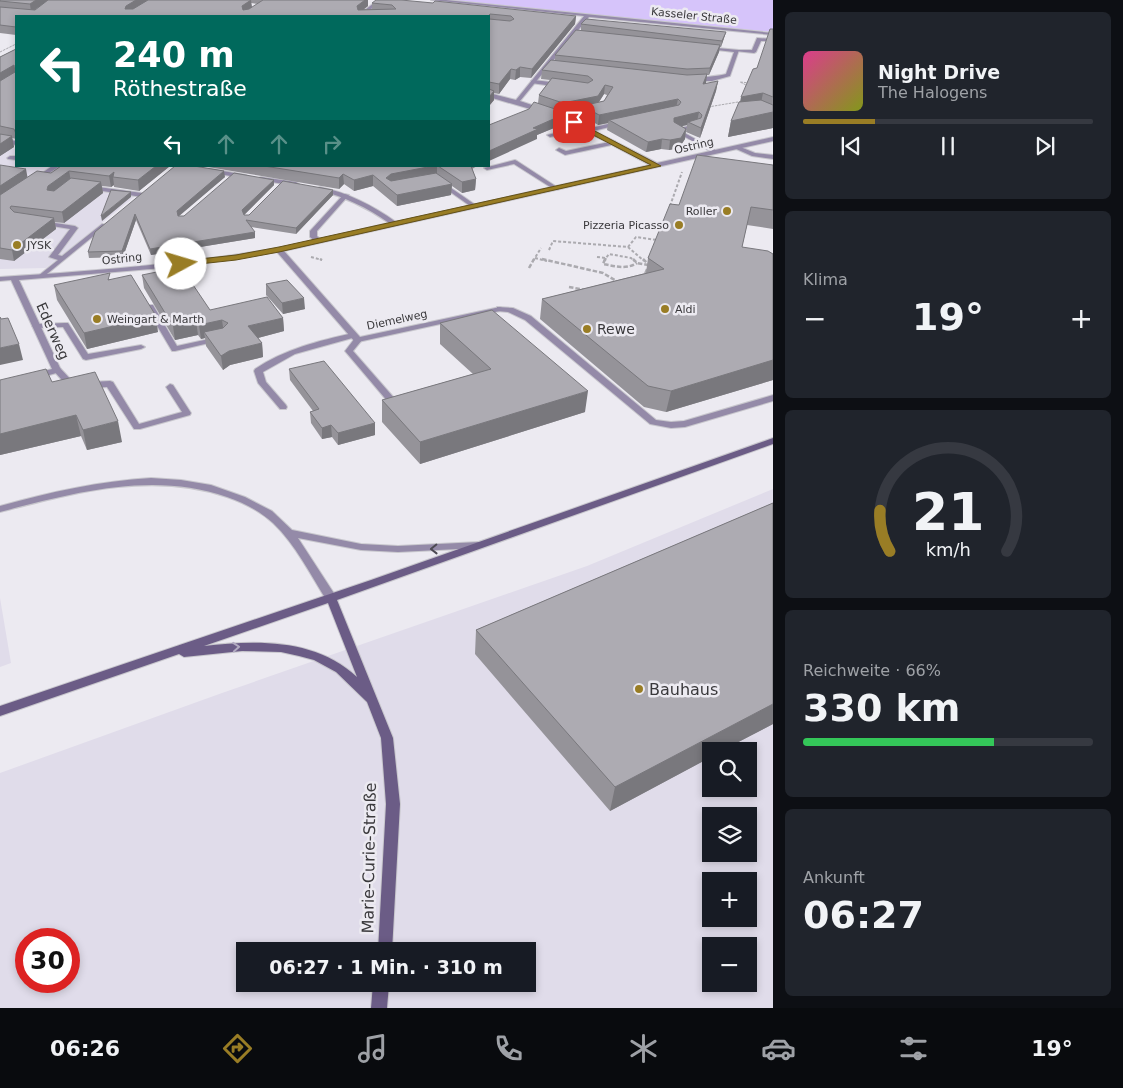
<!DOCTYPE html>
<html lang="de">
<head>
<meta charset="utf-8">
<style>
	:root { --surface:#171b24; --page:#20242c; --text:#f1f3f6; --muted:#9ea1a6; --line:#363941; --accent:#997d25 }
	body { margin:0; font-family:"DejaVu Sans",sans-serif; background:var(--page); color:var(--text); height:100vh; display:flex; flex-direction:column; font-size:19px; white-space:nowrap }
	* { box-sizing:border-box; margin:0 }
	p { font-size:16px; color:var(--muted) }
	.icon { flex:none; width:28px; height:28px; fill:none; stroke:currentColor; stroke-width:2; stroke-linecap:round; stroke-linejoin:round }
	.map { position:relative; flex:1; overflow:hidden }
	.drawer { display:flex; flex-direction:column; gap:12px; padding:12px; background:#0d0f14; width:350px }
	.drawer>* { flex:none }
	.banner { position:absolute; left:15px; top:15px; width:475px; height:152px; border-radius:0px; box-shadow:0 2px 8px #0003; background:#00695c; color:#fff; overflow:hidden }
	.controls { position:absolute; left:702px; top:742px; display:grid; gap:10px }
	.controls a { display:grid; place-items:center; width:55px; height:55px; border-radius:0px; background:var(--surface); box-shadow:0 2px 8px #0003; font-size:25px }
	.speed { position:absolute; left:15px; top:928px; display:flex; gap:10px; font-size:25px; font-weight:700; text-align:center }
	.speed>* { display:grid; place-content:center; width:65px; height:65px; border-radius:50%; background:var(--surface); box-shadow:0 2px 8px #0003; line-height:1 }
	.speed .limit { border:8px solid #d22; background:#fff; color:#111 }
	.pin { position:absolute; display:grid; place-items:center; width:42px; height:42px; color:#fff; margin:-21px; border-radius:10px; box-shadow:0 2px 8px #0006 }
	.me { position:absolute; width:55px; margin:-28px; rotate:84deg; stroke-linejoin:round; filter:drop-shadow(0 0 4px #0008) }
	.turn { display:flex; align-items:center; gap:18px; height:105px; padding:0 15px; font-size:22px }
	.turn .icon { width:65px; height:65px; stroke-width:2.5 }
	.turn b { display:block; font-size:35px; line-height:42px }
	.lanes { display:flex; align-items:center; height:48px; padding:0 15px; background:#0003; justify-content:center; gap:25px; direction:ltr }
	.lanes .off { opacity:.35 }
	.big { font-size:38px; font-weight:800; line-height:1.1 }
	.drawer .card { flex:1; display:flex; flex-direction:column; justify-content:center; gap:8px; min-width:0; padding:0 18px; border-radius:8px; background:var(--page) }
	.drawer .dial { align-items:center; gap:0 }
	.dial svg { height:130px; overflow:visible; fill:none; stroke:var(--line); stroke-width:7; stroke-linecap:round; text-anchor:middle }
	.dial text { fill:var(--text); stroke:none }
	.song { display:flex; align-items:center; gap:15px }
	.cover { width:60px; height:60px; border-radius:8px; background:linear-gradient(135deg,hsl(330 70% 55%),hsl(70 70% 35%)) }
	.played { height:5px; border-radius:2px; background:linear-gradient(90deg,var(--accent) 25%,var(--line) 25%) }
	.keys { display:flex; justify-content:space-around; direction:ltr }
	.heat { display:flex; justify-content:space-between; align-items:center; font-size:28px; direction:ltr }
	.charge { height:8px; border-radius:4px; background:linear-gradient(90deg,#34c759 66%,var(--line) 0) }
	.trip { position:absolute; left:236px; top:942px; width:300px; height:50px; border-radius:0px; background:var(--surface); box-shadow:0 2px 8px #0003; font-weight:800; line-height:50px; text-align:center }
	.dock { display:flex; height:80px; justify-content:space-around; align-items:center; background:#090b0e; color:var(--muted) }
	.dock .icon { width:35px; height:35px }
	.dock .active { color:var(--accent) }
	.dock b { font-size:22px; color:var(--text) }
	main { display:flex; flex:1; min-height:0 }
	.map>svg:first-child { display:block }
	.built { fill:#e0dcea; fill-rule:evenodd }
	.green { fill:#d6c4fa }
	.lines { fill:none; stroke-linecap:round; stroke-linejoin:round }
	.service-casing { stroke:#c8c7cd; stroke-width:2 }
	.minor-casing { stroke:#c8c7cd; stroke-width:2 }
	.tertiary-casing { stroke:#c8c7cd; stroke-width:2 }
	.secondary-casing { stroke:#c8c7cd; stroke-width:2 }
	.path-far2 { stroke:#abaaaf; stroke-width:1; stroke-dasharray:2.5 1; stroke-linecap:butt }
	.path-far1 { stroke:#abaaaf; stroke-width:2; stroke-dasharray:3 2; stroke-linecap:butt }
	.path { stroke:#abaaaf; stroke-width:2.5; stroke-dasharray:4.5 2; stroke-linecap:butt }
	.service { fill:#948aa8; fill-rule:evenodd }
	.minor { fill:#948aa8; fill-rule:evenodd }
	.tertiary { fill:#948aa8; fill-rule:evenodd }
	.secondary { fill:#6b5c86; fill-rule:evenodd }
	.wall { fill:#959399; fill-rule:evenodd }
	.shaded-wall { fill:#79787d }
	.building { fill:#adabb2; stroke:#79787d }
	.oneway { stroke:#4c4952 }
	.oneway2 { stroke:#b2aac1 }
	.route { fill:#997d25; stroke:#635118 }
	.poi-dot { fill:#997d25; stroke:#eceaf1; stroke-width:2 }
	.labels { text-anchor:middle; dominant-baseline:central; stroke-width:5; stroke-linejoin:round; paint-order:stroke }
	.far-street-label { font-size:11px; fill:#3a393c; stroke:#eceaf1 }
	.far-poi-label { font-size:11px; fill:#3a393c; stroke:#eceaf1; text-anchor:start }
	.poi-label { font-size:14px; fill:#3a393c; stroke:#eceaf1; text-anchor:start }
	.street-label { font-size:14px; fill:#3a393c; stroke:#eceaf1 }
	.near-poi-label { font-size:16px; fill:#3a393c; stroke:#eceaf1; text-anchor:start }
	.near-street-label { font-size:16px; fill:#3a393c; stroke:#eceaf1 }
</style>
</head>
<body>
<main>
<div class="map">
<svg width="773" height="1008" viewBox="0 0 773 1008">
	<rect width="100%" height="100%" fill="#eceaf1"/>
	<path class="built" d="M0,146l16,3v17h46l-17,12 93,16 -92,74 -46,1z
		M773,489v519h-773v-235l222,-80 365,-127zM711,751h38v38h-38zM711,816h38v38h-38zM711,881h38v38h-38zM26,939h43v42h-43zM711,946h38v38h-38zM245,951h283v33h-283z
		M0,598l11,65 -11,4z"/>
	<path class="green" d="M442,0h331v32z"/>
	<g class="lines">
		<defs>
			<path id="service" d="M757,38l16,1v2h-12l-5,11 -2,1 -19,-2 2,-1h15z
				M533,80l27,3 3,2 -3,2 -29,-4v-2z
				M586,109l2,1v2l-28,6 -3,-2z
				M620,121l3,2 -1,1 -33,8 -2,-3 -37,8 -3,-2 38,-9 2,3z
				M696,124l2,1v2l-17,4 36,20v2h-4l-40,-23z
				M614,141l2,1v2l-51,11 -9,-5 3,-2 7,3z
				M734,146h4l17,7 18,2v4l-21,-3 -18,-8z
				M10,156h6v4l-8,-1 -1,-1z
				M515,160l2,1 43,28 -5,1 -41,-26 -27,6 -3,-2z
				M52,166h8l-21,14h-4v-2z
				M441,181l36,25v2h-4l-34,-24 -1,-1z
				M91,186l51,7 3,2 -3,2 -53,-8v-2z
				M344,194l5,1 -32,36v5l5,5 -6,1 -6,-5v-6z
				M42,221l33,5 3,2 -20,27 4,1 40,-32 5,1 -65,53 -4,-2 20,-16 -9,-3 21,-28 -30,-5 -1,-1z
				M147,305h6l24,41 41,-9 4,2 -4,2 -43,10h-3l-26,-44z
				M497,307l16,1 18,8 125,104 15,2 13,-1 89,-26v6l-88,26 -14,1 -21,-4 -125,-104 -17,-8 -11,-1z
				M65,323h3l20,31 53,-9 4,2 -4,2 -55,11 -3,-1 -20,-32 -27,1 -4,-2 4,-2z
				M353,333h3v4l-61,17 -32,18 3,10 20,23 1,2 -1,2h-6l-22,-26 -4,-12 1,-2c30,-20 63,-28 98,-36z
				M355,338h6l1,2 -9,11 42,48 1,2 -1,2h-6l-44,-52z
				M57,367l3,1 14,15h3l1,2 -1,2 -8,1 -16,-18z
				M110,381l3,1 26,42 43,-12 -16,-25 4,-3 3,1 18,28 -1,2 -50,14h-6l-27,-42 -18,1 -4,-3 4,-3z"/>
			<path id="minor" d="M378,0h5l-21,16h-5z
				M431,0h15l327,33v2l-184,-18 -69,84 45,15 92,47 116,-26v4l-489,110 76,86 140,-30 4,2 -4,2 -142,31h-3l-78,-90 -102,15 -156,13 42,90 -1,2 -25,7 -3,-1 -1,-2 1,-2 20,-5 -41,-89 -11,1v-4c93,-6 186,-13 277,-29 38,-7 75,-17 112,-25 -23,-16 -44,-26 -71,-33v-2l2,-1c29,6 52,18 76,35l254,-57 -89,-47 -72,-21v-4l27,7 68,-84z
				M706,47l33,3 -9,26 -18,5h-20l-1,-1c10,-4 24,-3 35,-6l8,-22 -26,-3z
				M0,138l16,3v4l-16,-3z
				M211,169l35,6 3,2 -3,2 -37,-7v-2z
				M261,177l35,5 3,2 -3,2 -37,-6v-2z"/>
			<path id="tertiary" d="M151,478l30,2 30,5 34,12 27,14 20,19 69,14 37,2 81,-4 5,3 -5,3 -81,4 -37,-2 -63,-12 39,60 -2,3h-8c-17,-27 -31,-56 -54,-78 -13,-12 -29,-20 -46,-26 -75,-26 -153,-4 -227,15v-6c50,-14 99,-25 151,-28z"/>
			<path id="secondary" d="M773,438v6l-436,156 56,138 7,66 -8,147h-14l8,-147 -5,-66 -14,-36 -31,-30 -22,-12 -15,-4 -18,-4 -39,-1 -58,6 -5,-3 -179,62v-10l371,-126zM328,603l29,74c-41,-39 -102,-37 -153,-31z
				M373,984h16l-2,24h-16z"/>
		</defs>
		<use href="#service" class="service-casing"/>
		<use href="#minor" class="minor-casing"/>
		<use href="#tertiary" class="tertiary-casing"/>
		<use href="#secondary" class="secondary-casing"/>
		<path class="path-far2" d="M0,52l16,-8
			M750,83l-10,-1 10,5
			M708,107l36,-6"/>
		<path class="path-far1" d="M670,206l12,-34
			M641,226l20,3 1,-3
			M628,247l8,-10 21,3
			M549,250l4,-9 75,6 16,14
			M311,257l11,3
			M597,257l9,1 3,-4 22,4 3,3
			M535,258l12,3
			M533,261l8,-13
			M605,261l1,-3"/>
		<path class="path" d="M320,259l2,1
			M542,259l61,14 15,9
			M605,259l-2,5c12,2 23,6 34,-1
			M633,259l4,4 11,2
			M643,259l6,6 -5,11
			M529,268l5,-9
			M569,287l16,3"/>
		<use href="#service" class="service"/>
		<use href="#minor" class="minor"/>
		<use href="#tertiary" class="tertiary"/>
		<use href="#secondary" class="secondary"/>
	</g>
	<path class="wall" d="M0,0h368v6l-5,3h9v-6l204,13 -1,8 -44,54 -11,-1 -5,3 -5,-1 -11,15 -5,-1v7l-5,6v-90h-473v19l-16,-2zM251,3l7,1 -6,4z
		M581,24l145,8 -5,15h-1l-1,5 -10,23h-2l-2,9 13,-3 -2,10 -16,47 -14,-6 1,-7 -5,1 4,3 -1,10 -6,9 -10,2 -8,-1 -15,3 -39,-22 1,-7 -10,2 -16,-10 -7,4 -3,-2 1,-6 -8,1 2,1 -1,10 -29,12v4l-8,-30 9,-6 1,-8 11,-15 -9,-1 1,-9 13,-10v-5l26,-25zM604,94l3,1 -3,6 -5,1z
		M773,29v99l-45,9 3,-16 26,-53z
		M16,49v90l-4,-1 2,9 -14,9v-99z
		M0,165l27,13 24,-5 10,-7h109l-31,25 -25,-4v-2l-3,2 -9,-1 1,7 -39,30 -9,-1 1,7 -42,32 -14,-2z
		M773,165v64l-26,-4 -5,22 31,7v126l-107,32 -22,-5 -104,-88 2,-20 104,-26 2,-15 31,-53z
		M175,166l50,11 -47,39h6l90,-36v5l-30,30h5l84,-25v5l-37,39 -45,-7 4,11 -104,17 -15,-35 -13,37 -34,1 -1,-6z
		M202,166h275l-5,3 4,10 -1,11 -13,3 -10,-7 -1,9 -54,11 -24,-20 -19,5 -10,-7 -5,5z
		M142,275l68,35 73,8 1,13 -26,7 4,5 1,14 -33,8 -7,5 -17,-24 -1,-8 -4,1 -3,-4 -23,5 -31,-52z
		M111,279l47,53 -71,17 -30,-49 -3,-15z
		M266,284l39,25 -22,5 -17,-19z
		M440,323l145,89 -165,52 -38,-42v-22l91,-26 -33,-30z
		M289,369l86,54v12l-37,10 -6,-8 -10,2 -11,-16 -1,-11 3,-1 -23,-31z
		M0,380l52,2 70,60 -35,8 -6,-14 -81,19z
		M773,503v221l-52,27h-10v6l-101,54 -135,-157 1,-24z"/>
	<path class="shaded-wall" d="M36,0h13l-18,12 -1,-8z
		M136,0h14l-23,16 -2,-7 1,-3z
		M251,0l1,8 -9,6 -1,-8z
		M365,0h3v6l-11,9v-9z
		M576,16l-1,8 -44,54 1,-9z
		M726,32l-5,15 1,-6z
		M720,45l-1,7 -10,23 1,-7z
		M14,65l2,9 -16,9v-10z
		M520,67v10l-5,3 1,-10z
		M511,69l-1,10 -11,15v-10z
		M707,74l-1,9 -5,11 2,-10z
		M718,81l-2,10 -16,47 1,-10z
		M605,85l-1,9 -7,11 -14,1 -1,9 -7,4 1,-10 -3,-1v3l-11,2 1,-10z
		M494,91v9l-5,6v-9z
		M763,93l-3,15 -22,4 3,-15z
		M678,99l-2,9 -67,12 -1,3 -10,2 1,-10z
		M699,112l-2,10h-9l-1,3 -14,3 1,-10z
		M773,112v16l-45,9 3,-16z
		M567,113l-1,10 -29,12v4l-48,22v-10l44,-23z
		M686,129l-1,10 -6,9 -10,2 1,-10z
		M12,136l2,11 -14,9v-12z
		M662,139l-1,10 -15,3 2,-10z
		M156,166h14l-31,25 -1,-11z
		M433,166h4v10l-51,10v-8l5,-4z
		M26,169l2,11 -28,19v-13z
		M69,171l2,10 -21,20 -3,-11 1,-4z
		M224,171l1,6 -47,40 -1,-6z
		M114,172l-1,5 1,8 -3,2 -2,-11z
		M343,174l1,10 -5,5v-11z
		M373,175v11l-19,5v-11z
		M476,179l-1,11 -13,3v-11z
		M274,180v5l-31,31 -1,-6z
		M101,182l2,11 -39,30 -2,-11z
		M452,184l-1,11 -54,11v-11z
		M333,190v5l-37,39v-6z
		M131,192v5l-29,24 -1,-5z
		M135,214l1,6 -13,37 -1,-6z
		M54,218l2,11 -42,32 -2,-11z
		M255,232v6l-104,17 -1,-6z
		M304,298l1,11 -22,5 -1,-11z
		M156,316l2,16 -71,17 -3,-16z
		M283,318l1,13 -34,9 -2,-14z
		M222,320l2,14 -20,-2 1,6 -4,1 -2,-14z
		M196,321l2,14 -23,5 -2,-14z
		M262,343l1,14 -33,8 -7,5 -2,-14 8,-5z
		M19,344l4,16 -23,5v-17z
		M773,360v20l-107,32 5,-21z
		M588,391l-3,21 -165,52v-22z
		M76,415l5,21 -81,19v-21z
		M118,421l4,21 -35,8 -4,-20z
		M375,423v12l-37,10v-12z
		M331,425l1,12 -10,2v-11z
		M773,704v20l-52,27h-10v6l-101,54 5,-24z"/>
	<path class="building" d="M0,0h36l-6,4 -30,-3z
		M48,0h88l-10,6 -1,3h8l15,-9h103l-9,6 1,4 6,-1 14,-9h102l-8,6 1,4 38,-1 -4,-4 -20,-2 4,-3h25l32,3 2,-2 141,15 -44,53 -12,-2 -4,3 -5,-1 -12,15 -10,-2v-64v1l21,2 4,-2 -3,-3 -21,-2 -2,2h-472v11l-16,-2v-18l35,3z
		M586,19l140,13 -4,9 -141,-17z
		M770,29h3v68l-10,-4 -22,4 12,-28 4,-1z
		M576,30l144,15 -10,23 -23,1 -132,-14z
		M16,49v85l-2,-5 -14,-3v-45l15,-9 -1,-7 -14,8v-16z
		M551,60l136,15 20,-1 -4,10 15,-3 -17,47 -13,-6 13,-4 1,-3 -3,-3 -25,6v4l12,7 -5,9 -11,2 -8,-1 -14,3 -39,-22 70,-15 2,-3 -3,-3 -79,16 -16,-9 -7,3 -3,-1 31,-7 9,-14 -8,-2 -7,11 -35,7 -24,-8 13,-17 36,5 5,-3 -5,-4 -46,-6z
		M489,89l5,2 -5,6z
		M761,100l12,5v7l-42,9 8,-19z
		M534,102l33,11 -34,15 5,1 -49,22v-26l40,-16z
		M0,134l12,2 -12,8z
		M697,155l76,10v45l-22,-3 -9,40 26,4 5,3v106l-102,31 -23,-5 -106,-87 122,-30 -16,-11 22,-54 9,1z
		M0,165l26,4 -26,17z
		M61,166h95l-18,14 -25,-3 1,-5 -5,4 -40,-5 -21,15 -1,4 7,1 17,-13 30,4 -39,30 -51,-6 -1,2 4,4 40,6 -42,32 -12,-2v-53l37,-24 14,2z
		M175,166h19l30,5 -47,40 1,5h6l50,-43 40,7 -32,30 2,5h5l34,-34 50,9 -37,38 -50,-8 9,12 -105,17 -15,-35 -13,37 -34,1 7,-20z
		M264,166h169l-42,8 -5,4 5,3 45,-8 16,11 -55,11 -24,-20 -19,5 -11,-6 -4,4z
		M438,166h33l5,13 -14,3z
		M111,190l20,2 -30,24z
		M181,267l29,43 57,-13 16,21 -35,8 14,17 -33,8 -8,5 -17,-24 19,-4 5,-5 -6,-3 -23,5 -3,-4 -23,5 -31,-51z
		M110,273l-2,7 23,-5 25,41 -72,17 -30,-48z
		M287,280l17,18 -22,5 -16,-19z
		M492,310l96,81 -168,51 -38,-42 109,-31 -51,-46z
		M0,317l1,2 7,-1 11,26 -19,4z
		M324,361l51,62 -37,10 -7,-8 -9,3 -12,-16 9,-3 -30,-40z
		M46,369l6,13 43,-10 23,49 -35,9 -7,-15 -76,19v-54z
		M773,503v201l-158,83 -139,-157z"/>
	<defs><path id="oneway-chevron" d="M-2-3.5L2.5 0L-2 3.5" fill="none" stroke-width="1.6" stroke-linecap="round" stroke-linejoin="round" transform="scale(1.25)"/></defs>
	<use class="oneway" href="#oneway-chevron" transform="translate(434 549) rotate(179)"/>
	<use class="oneway2" href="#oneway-chevron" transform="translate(236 647) rotate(-4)"/>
	<path class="route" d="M574,120l87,46 -382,86 -43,8 -55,6 -4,-2 4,-3 55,-6 43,-8 372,-82 -79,-41 -1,-2z"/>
	<g class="poi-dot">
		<circle cx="727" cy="211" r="5"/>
		<circle cx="679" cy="225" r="5"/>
		<circle cx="17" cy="245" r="5"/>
		<circle cx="665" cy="309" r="5"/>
		<circle cx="97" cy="319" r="5"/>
		<circle cx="587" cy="329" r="5"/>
		<circle cx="639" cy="689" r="5"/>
	</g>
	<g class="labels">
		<g class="far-street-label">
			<text transform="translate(694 16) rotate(6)">Kasseler Straße</text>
			<text transform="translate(694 146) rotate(-13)">Ostring</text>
			<text transform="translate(122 259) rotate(-6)">Ostring</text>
			<text transform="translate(397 320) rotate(-12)">Diemelweg</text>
		</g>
		<g class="far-poi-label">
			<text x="717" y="211" text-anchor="end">Roller</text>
			<text x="669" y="225" text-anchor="end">Pizzeria Picasso</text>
			<text x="27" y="245">JYSK</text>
			<text x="675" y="309">Aldi</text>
			<text x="107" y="319">Weingart &amp; Marth</text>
		</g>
		<g class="poi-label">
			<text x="597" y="329">Rewe</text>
		</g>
		<g class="street-label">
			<text transform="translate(53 331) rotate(66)">Ederweg</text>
		</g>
		<g class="near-poi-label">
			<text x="649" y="689">Bauhaus</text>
		</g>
		<g class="near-street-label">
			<text transform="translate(369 858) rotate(-89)">Marie-Curie-Straße</text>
		</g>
	</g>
</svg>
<div class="controls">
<a><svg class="icon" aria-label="search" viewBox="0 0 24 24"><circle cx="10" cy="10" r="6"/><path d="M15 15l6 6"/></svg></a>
<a><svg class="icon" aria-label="layers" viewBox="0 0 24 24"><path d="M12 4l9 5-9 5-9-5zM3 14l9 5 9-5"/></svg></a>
<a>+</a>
<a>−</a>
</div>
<div class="speed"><div class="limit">30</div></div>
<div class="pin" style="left:574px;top:122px;background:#d93025"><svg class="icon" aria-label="arrive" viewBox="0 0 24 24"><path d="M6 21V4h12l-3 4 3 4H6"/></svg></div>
<svg class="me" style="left:181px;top:264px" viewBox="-20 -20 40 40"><circle r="19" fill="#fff"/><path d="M0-13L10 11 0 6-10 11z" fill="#997d25"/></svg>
<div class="trip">06:27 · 1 Min. · 310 m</div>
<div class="banner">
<div class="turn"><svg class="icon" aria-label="left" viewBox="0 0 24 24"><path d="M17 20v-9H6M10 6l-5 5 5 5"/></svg><div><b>240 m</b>Röthestraße</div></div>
<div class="lanes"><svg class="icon" aria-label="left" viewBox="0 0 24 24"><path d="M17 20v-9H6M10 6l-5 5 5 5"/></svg><svg class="icon off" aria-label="ahead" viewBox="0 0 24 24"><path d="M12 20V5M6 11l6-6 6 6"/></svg><svg class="icon off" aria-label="ahead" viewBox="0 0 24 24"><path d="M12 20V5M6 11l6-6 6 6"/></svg><svg class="icon off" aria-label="right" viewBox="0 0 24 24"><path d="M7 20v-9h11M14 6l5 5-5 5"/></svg></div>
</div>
</div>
<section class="drawer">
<div class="card">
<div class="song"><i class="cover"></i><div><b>Night Drive</b><p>The Halogens</p></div></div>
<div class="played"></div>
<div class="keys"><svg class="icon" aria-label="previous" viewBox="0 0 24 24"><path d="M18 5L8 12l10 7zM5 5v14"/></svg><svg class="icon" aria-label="pause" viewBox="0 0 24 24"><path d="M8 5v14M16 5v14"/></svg><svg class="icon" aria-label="next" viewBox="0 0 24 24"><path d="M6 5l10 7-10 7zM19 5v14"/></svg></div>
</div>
<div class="card"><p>Klima</p>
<div class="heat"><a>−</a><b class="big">19°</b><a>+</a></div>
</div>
<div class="card dial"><svg viewBox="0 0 100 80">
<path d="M14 69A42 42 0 1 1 86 69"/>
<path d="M14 69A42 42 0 0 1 8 44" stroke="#997d25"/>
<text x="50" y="56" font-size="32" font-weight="700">21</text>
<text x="50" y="72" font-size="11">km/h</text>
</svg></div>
<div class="card"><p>Reichweite · 66%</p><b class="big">330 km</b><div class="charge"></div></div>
<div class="card"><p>Ankunft</p><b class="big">06:27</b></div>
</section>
</main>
<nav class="dock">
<b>06:26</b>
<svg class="icon active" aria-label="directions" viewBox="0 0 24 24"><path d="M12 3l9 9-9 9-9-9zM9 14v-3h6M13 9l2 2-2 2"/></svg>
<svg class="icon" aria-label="music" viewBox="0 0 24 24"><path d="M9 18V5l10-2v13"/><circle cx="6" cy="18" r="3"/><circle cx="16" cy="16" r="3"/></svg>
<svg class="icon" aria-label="phone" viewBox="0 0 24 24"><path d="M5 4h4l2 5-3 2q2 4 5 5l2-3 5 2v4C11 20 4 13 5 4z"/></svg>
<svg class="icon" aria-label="climate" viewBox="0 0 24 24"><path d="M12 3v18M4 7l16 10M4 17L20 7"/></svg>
<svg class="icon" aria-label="car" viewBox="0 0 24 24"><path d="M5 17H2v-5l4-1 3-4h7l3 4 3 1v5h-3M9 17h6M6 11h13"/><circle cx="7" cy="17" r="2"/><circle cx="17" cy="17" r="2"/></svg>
<svg class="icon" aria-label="filters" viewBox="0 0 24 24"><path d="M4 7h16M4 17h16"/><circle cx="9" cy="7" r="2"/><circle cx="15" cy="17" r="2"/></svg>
<b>19°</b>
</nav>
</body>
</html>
